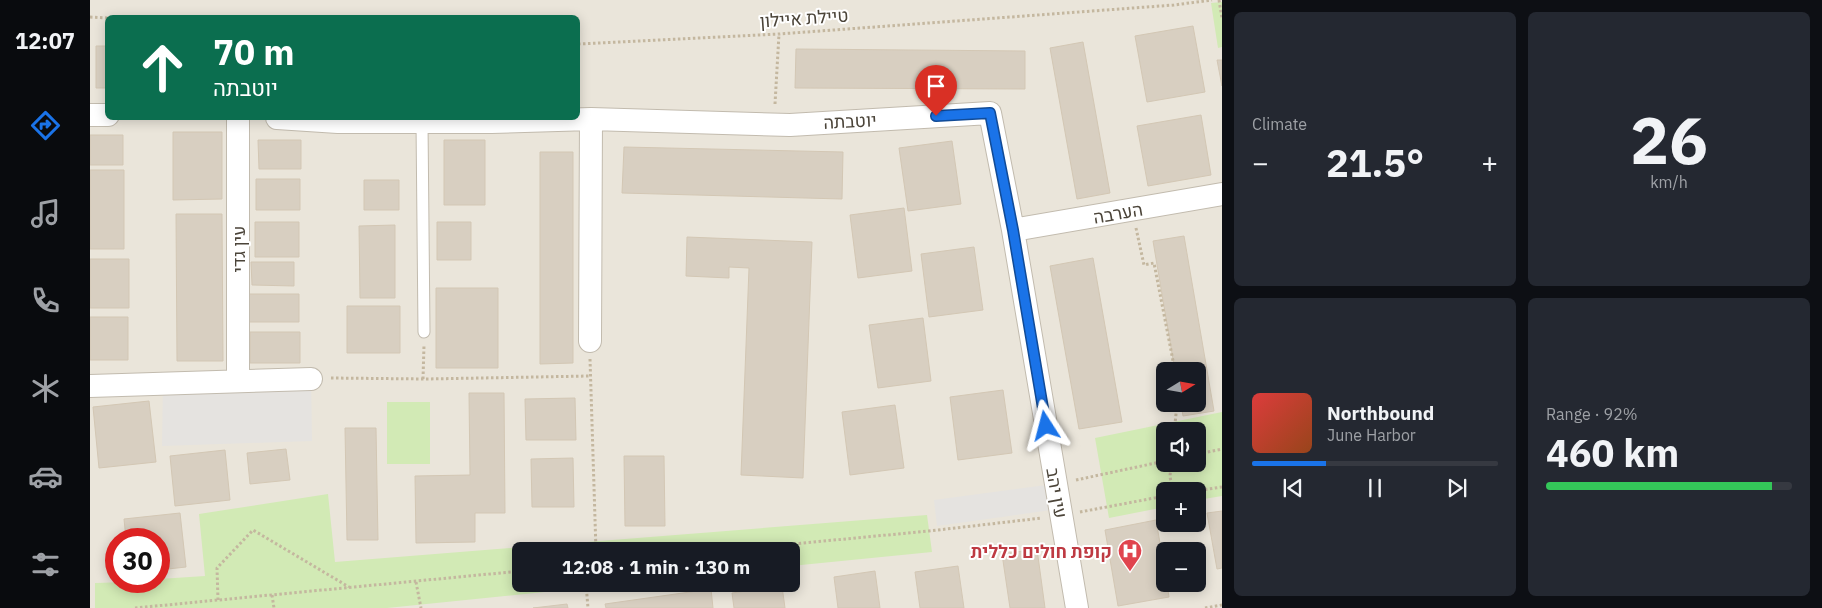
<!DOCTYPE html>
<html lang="en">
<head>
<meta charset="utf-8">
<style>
	:root { --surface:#171b24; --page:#242831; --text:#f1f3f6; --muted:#9ea1a6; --line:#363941; --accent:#1a73e8 }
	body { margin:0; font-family:"IBM Plex Sans",Heebo,sans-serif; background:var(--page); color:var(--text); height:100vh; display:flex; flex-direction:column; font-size:19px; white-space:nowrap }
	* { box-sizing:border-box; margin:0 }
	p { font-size:16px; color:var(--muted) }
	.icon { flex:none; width:28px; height:28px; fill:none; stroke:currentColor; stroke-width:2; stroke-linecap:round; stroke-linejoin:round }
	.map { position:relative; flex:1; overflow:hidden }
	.panel { display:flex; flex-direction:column; gap:12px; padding:12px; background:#0d0f14; width:600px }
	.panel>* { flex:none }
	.top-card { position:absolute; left:15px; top:15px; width:475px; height:105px; border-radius:8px; box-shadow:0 2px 12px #0003; background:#0b6e4f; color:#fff; overflow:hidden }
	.needle { width:32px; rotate:79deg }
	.controls { position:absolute; left:1066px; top:362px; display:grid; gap:10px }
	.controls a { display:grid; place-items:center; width:50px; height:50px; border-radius:8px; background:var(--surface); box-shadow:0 2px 12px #0003; font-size:25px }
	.speed { position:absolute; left:15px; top:528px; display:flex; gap:10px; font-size:25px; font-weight:700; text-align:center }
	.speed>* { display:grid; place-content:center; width:65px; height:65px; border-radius:50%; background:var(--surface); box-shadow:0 2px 12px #0003; line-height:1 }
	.speed .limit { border:8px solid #d22; background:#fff; color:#111 }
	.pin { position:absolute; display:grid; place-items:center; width:42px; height:42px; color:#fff; margin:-51px -21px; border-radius:50% 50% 50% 0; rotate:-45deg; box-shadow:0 0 5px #0007 }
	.pin .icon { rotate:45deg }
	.me { position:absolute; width:55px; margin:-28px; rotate:351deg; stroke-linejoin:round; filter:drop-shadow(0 0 4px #0008) }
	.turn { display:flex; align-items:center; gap:18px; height:105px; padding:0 25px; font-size:22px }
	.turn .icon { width:65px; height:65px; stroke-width:2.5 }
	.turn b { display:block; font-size:35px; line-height:42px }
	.big { font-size:38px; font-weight:800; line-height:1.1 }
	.panel .tile { flex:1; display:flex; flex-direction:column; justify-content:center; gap:8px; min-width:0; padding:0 18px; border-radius:8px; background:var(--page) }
	.panel .dial { align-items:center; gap:0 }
	.dial b { font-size:65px; line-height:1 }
	.song { display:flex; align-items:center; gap:15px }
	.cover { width:60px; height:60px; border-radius:8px; background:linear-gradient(135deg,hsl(0 70% 55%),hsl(20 70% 35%)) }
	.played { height:5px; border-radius:2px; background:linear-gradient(90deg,var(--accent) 30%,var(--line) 30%) }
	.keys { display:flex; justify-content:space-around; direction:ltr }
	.heat { display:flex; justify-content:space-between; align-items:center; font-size:28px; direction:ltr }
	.charge { height:8px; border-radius:4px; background:linear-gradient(90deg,#34c759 92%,var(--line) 0) }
	.panel .tiles { flex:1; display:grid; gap:12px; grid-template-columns:repeat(2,1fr) }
	.trip { position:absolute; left:422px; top:542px; width:288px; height:50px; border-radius:8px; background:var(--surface); box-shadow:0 2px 12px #0003; font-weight:800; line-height:50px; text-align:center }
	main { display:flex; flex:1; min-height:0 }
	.dock { display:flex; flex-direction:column; width:90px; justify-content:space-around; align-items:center; background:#090b0e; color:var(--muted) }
	.dock .icon { width:35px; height:35px }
	.dock .on { color:var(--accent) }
	.dock b { font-size:22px; color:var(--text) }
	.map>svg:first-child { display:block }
	.residential { fill:#eae5da; fill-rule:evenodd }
	.green { fill:#d2eab5; fill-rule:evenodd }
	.parking { fill:#e5e3e0 }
	.building { fill:#d8cfc1; stroke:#d3c7b4 }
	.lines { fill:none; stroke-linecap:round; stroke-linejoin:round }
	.lane-casing { stroke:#c2bbae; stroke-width:13 }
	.street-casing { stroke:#c2bbae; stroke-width:24 }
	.path { stroke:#c4b79f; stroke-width:3; stroke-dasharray:2.5 2.5; stroke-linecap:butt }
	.lane { stroke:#fff; stroke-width:11 }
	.street { stroke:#fff; stroke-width:22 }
	.route-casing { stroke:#114b97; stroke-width:12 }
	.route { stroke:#1a73e8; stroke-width:9 }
	.labels { text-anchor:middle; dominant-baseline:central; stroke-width:4; stroke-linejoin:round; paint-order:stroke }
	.street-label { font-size:18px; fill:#4b4439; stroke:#fff }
	.health-label { font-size:18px; font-weight:bold; fill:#be3a42; stroke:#fff; text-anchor:end }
</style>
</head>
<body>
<main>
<nav class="dock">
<b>12:07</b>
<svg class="icon on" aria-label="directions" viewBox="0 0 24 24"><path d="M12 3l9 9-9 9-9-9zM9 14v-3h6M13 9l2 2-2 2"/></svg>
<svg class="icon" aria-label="music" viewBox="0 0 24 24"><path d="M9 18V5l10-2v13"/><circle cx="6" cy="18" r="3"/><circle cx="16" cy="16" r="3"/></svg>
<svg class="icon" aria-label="phone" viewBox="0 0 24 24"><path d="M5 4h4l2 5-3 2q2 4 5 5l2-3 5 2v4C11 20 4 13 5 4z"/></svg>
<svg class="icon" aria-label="climate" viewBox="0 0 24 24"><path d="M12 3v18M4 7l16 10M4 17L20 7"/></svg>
<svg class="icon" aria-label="car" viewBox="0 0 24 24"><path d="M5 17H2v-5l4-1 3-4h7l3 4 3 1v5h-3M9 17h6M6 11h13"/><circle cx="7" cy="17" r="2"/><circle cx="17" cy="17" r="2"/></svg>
<svg class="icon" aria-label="filters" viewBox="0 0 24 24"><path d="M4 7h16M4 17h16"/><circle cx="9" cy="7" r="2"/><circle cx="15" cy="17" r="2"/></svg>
</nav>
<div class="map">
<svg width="1132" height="608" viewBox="0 0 1132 608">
	<rect width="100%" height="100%" fill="#f6f3ec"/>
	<path class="residential" d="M0,0h1132v608h-1132zM18,18h470v100h-470zM1075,371h33v33h-33zM1075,431h33v33h-33zM1075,491h33v33h-33zM26,539h43v42h-43zM431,551h270v33h-270zM1075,551h33v33h-33z"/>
	<path class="green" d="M1132,2v45l-4,1 -7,-45z
		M297,402h43v62h-43z
		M1132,412v84l-24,4v-9h-33v16l-56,11 -14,-80zM1108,431v33h-33v-33z
		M238,494l7,68 592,-47 5,37 -141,14v-15h-270v33h102l-236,24h-292v-25l64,-2v-2l46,-3 -6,-62z"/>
	<path class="parking" d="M221,376l1,65 -150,5 1,-63z
		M957,485l4,25 -114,16 -3,-26z"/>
	<path class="building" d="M1103,26l12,66 -58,10 -12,-66z
		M993,42l27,151 -33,6 -27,-151z
		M6,46h12v42h-12z
		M706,49l229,2v38l-230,-1z
		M1127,60h5v26z
		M1111,115l10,60 -63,11 -11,-60z
		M83,132h49v67l-49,1z
		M0,135h33v30h-33z
		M168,140h43v29h-42z
		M354,140h41v65h-41z
		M862,141l9,63 -53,7 -9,-63z
		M534,147l219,5 -1,47 -220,-6z
		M450,152h33v211l-33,1z
		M0,170h34v79h-34z
		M166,179h44v31h-44z
		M274,180h35v30h-35z
		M814,208l8,63 -54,7 -8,-63z
		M86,214h46l1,147h-46z
		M165,222h44v35h-44z
		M347,222h34v38h-34z
		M305,225v73h-35l-1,-72z
		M1094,236l30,175 -31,5 -2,-12h17v-33h-23l-22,-130z
		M597,237l125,5 -9,236 -62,-3 8,-207 -20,-1v11l-43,-2z
		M884,247l9,63 -54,7 -8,-63z
		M1003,258l29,164 -43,7 -29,-163z
		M0,259h39v49h-39z
		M161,262h43v24l-42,-1z
		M346,288h62v80h-62z
		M158,294h51v28h-51z
		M257,306h53v47h-53z
		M0,317h38v43h-38z
		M833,318l8,63 -53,7 -9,-63z
		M160,332h50v31h-50z
		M913,390l9,63 -54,7 -8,-63z
		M379,393h35l1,120h-30v29l-59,1 -1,-67 55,-1z
		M485,398l1,42h-50l-1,-41z
		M59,401l7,61 -57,6 -6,-61z
		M805,405l9,63 -54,7 -8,-63z
		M255,428h31l2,112h-31z
		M196,449l4,31 -40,4 -3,-31z
		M135,450l5,50 -55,6 -5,-50z
		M534,456h40l1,70h-40z
		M483,458l1,49h-42l-1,-48z
		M1132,511v57l-5,1 -10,-56z
		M90,513l6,54 -27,3v-31h-33l-2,-20z
		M1066,520l9,52v12h2l2,13 -51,9 -13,-76z
		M947,549l8,59h-35l-8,-54z
		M868,566l6,42h-44l-5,-36z
		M785,571l5,37h-42l-4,-31z
		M692,586l3,22h-51l-2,-15z
		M621,589l2,19h-107l-1,-4z
		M477,604l1,4h-35z"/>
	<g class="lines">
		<defs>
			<path id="lane" d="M332,122l2,210"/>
			<path id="street" d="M0,115h18
				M187,118l61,4h153l100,-3 199,6 200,-12 23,117 64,378
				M923,230l209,-36
				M500,341l1,-222
				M148,380v-262
				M0,386l221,-7"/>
		</defs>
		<use href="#lane" class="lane-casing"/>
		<use href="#street" class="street-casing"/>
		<path class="path" d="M1129,0l3,18
			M0,17l18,1
			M488,44l201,-10 395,-29 38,-5
			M685,104l4,-70
			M1046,228l8,37 10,-2 21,108
			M500,359l6,192
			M241,378l95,1 164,-3
			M333,379l1,-34
			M1086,431l-1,-7 2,-20
			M1108,454l24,-5
			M1085,464c-9,9 -5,24 7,27
			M986,480l89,-19
			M1105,491l27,-4
			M990,512l85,-16
			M629,551l210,-20 113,-13
			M326,582l5,26
			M496,584l2,24
			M182,595l2,13
			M128,600l-1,-32 36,-38 96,57
			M45,608l386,-37
			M1115,608l17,-3"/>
		<use href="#lane" class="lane"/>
		<use href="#street" class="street"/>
	</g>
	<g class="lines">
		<defs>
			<path id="route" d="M846,116l54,-3 23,117 33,196"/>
		</defs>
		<use href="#route" class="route-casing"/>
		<use href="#route" class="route"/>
	</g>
	<defs>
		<symbol id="hospital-pin" viewBox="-11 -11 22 30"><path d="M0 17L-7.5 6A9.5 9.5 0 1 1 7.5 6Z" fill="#e0444e" stroke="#fff"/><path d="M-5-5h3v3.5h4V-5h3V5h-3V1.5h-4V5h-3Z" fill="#fff"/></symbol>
	</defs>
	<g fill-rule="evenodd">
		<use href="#hospital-pin" x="1026" y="537" width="28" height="38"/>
	</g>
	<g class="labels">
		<g class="street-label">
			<text transform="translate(714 18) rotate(-4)">טיילת איילון</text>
			<text transform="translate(760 121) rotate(-3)">יוטבתה</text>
			<text transform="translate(1028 213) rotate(-10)">הערבה</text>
			<text transform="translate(148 249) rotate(-90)">עין גדי</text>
			<text transform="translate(967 493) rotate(80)">עין יהב</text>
		</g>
		<g class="health-label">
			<text x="1022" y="551">קופת חולים כללית</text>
		</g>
	</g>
</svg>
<div class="controls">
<a><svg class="needle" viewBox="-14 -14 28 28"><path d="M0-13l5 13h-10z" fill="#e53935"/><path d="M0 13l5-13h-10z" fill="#9ea1a6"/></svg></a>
<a><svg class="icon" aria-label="sound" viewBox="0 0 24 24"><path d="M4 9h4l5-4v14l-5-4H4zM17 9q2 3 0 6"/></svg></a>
<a>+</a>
<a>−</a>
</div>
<div class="speed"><div class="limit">30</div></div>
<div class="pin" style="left:846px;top:116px;background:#d93025"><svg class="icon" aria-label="arrive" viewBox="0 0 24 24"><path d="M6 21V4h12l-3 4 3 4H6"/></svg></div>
<svg class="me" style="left:956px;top:426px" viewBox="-20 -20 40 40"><path d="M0-17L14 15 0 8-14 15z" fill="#1a73e8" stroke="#fff" stroke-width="4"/></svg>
<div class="trip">12:08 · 1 min · 130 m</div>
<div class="top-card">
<div class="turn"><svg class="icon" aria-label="ahead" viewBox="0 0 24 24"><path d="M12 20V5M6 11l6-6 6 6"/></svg><div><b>70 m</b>יוטבתה</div></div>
</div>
</div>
<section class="panel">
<div class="tiles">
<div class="tile"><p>Climate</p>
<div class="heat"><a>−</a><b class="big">21.5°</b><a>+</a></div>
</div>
<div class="tile dial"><b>26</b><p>km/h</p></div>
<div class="tile">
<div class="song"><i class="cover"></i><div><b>Northbound</b><p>June Harbor</p></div></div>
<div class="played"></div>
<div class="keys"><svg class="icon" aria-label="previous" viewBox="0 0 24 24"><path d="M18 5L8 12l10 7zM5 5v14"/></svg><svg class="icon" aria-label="pause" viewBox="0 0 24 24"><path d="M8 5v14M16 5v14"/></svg><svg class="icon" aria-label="next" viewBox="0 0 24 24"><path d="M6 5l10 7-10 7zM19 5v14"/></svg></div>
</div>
<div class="tile"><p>Range · 92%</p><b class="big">460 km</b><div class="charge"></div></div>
</div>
</section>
</main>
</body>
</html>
